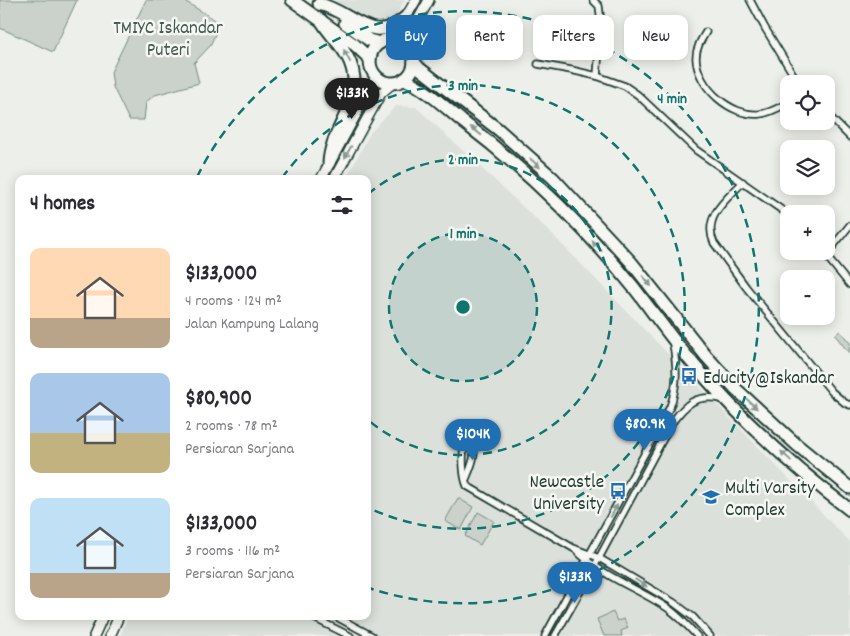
<!DOCTYPE html>
<meta charset="utf-8">
<style>
:root{--surface:#fff;--page:#f7f7f7;--text:#2b2b33;--muted:#7c7c81;--accent:#1f6fb2}
body{margin:0;font-family:Dekko,sans-serif;background:var(--page);color:var(--text);height:100vh;display:flex;flex-direction:column;font-size:19px;white-space:nowrap}
*{box-sizing:border-box;margin:0}
p{font-size:16px;color:var(--muted)}
.icon{flex:none;width:28px;height:28px;fill:none;stroke:currentColor;stroke-width:2;stroke-linecap:round;stroke-linejoin:round}
.map{position:relative;flex:1;overflow:hidden}
.panel{position:absolute;left:15px;top:175px;width:356px;height:445px;display:flex;flex-direction:column;background:var(--surface);border-radius:10px;box-shadow:0 2px 12px #0003}
.panel>*{flex:none}
.top-card{position:absolute;left:386px;top:15px;width:389px;height:45px;display:flex;gap:10px}
.controls{position:absolute;left:780px;top:75px;display:grid;gap:10px}
.controls a{display:grid;place-items:center;width:55px;height:55px;border-radius:10px;background:var(--surface);box-shadow:0 2px 12px #0003;font-size:25px}
.price{position:absolute;translate:-50% -42px;padding:0 11px;border-radius:18px;background:var(--accent);color:#fff;font-size:16px;line-height:32px;filter:drop-shadow(0 1px 2px #0008)}
.price::after{content:'';position:absolute;left:50%;top:30px;width:15px;height:11px;margin-left:-8px;background:inherit;clip-path:polygon(0 0,100% 0,50% 100%)}
.price.current{background:#222;color:#fff}
ul{padding:0;list-style:none}
li{display:flex;align-items:center;gap:15px;height:125px;padding:0 15px}
li span{display:grid;place-items:center;flex:none;width:140px;height:100px;border-radius:10px;color:#555}
li>.icon{margin-inline-start:auto}
span .icon{width:60px;height:60px;fill:#fffc;stroke-width:1}
li b{font-size:21px}
h2{display:flex;justify-content:space-between;align-items:center;height:60px;padding:0 15px;font-size:21px}
.pill{padding:0 18px;border-radius:10px;background:var(--surface);box-shadow:0 2px 12px #0003;font-size:18px;line-height:45px}
.pill.current{background:var(--accent);color:#fff}
.map>svg:first-child{display:block}
</style>
<div class="map">
<svg width="850" height="636" viewBox="0 0 850 636">
<rect width="100%" height="100%" fill="#edefea"/>
<filter id="ink" filterUnits="userSpaceOnUse"><feTurbulence type="fractalNoise" baseFrequency=".02" numOctaves="2"/><feDisplacementMap in="SourceGraphic" scale="10" xChannelSelector="R" yChannelSelector="G"/><feConvolveMatrix kernelMatrix="1 2 1 2 8 2 1 2 1" color-interpolation-filters="sRGB"/></filter>
<g filter="url(#ink)">
<!-- built -->
<g fill="#dce0db">
<path d="M334,0H405L395,17L385,21L364,20Z"/>
<path d="M396,106L416,107L550,232L850,542V636H120L129,616H368V179H346L370,133Z"/>
</g>
<!-- green -->
<g fill="#cbd2cc" stroke="#758880">
<path d="M0,0H77L53,52L0,28Z"/>
<path d="M146,0H183L220,23L210,46L194,63L199,83L155,95L146,102L144,120H129L113,87L111,72Z"/>
<path d="M840,331L850,343L849,353L835,335Z"/>
<path d="M458,498L473,507L461,530L445,521Z"/>
<path d="M478,512L494,521L480,545L465,536Z"/>
<path d="M613,612L617,621L624,619L628,628L621,631L622,636H604L597,619Z"/>
</g>
<g fill="none" stroke-linecap="round" stroke-linejoin="round">
<!-- street casing -->
<g stroke="#1f3d34" stroke-width="9">
<g id="street">
<path d="M593,0L599,6L601,22L597,76L625,86L638,95L696,150L789,215"/>
<path d="M750,0L765,28L799,84"/>
<path d="M706,32C701,40 696,48 696,58C697,87 731,117 760,114C771,113 780,107 789,102"/>
<path d="M538,64L571,70L597,76"/>
<path d="M826,113L850,137"/>
<path d="M743,182C727,199 702,217 714,243L746,287L832,392L845,403L850,405"/>
<path d="M822,251L850,285"/>
<path d="M826,255L850,225"/>
<path d="M467,428C469,440 466,438 464,448C462,458 463,477 467,486L573,548L599,558L673,602L693,617L710,636"/>
<path d="M466,479C472,465 479,450 469,437"/>
<path d="M575,549C600,576 638,588 669,609C680,617 688,626 697,636"/>
<path d="M310,616L350,636"/>
<path d="M335,616L372,636"/>
<path d="M545,636L670,407C678,385 677,367 673,344"/>
<path d="M555,636L599,558L671,424C686,403 696,394 722,399"/>
</g>
</g>
<!-- secondary casing -->
<g stroke="#1f3d34" stroke-width="12">
<g id="secondary">
<path d="M389,40L397,32L416,0"/>
<path d="M407,46L409,36L429,0"/>
<path d="M321,179L374,81L375,74"/>
<path d="M334,179L381,93L393,83"/>
<path d="M94,636L103,616"/>
<path d="M110,636L119,616"/>
</g>
</g>
<!-- highway casing -->
<g stroke="#1f3d34" stroke-width="15">
<g id="highway">
<path d="M292,0L355,45L370,59"/>
<path d="M319,4C352,11 373,49 407,16"/>
<path d="M321,20C329,35 343,45 350,62C366,101 331,126 329,163"/>
<path d="M345,23L369,40L380,43"/>
<circle cx="392" cy="61" r="22"/>
<path d="M414,62L419,68L499,130L553,178L631,262L706,356L736,389L797,445L850,488"/>
<path d="M404,79C425,88 444,106 462,121C525,169 585,227 635,289C655,315 674,342 695,366C740,418 796,469 850,510"/>
</g>
</g>
<!-- street -->
<use href="#street" stroke="#f6f6f2" stroke-width="5.5"/>
<!-- secondary -->
<use href="#secondary" stroke="#f6f6f2" stroke-width="9"/>
<!-- highway -->
<use href="#highway" stroke="#f6f6f2" stroke-width="11"/>
</g>
<!-- one-way arrows -->
<defs><path id="oneway-solid" d="M-6-.8H1V-3.2L6.5 0L1 3.2V.8H-6Z" transform="scale(1.25)"/></defs>
<g fill="#8a9a93">
<use href="#oneway-solid" transform="translate(347 56) rotate(-117)"/>
<use href="#oneway-solid" transform="translate(476 131) rotate(-142)"/>
<use href="#oneway-solid" transform="translate(348 152) rotate(119)"/>
<use href="#oneway-solid" transform="translate(535 163) rotate(42)"/>
<use href="#oneway-solid" transform="translate(597 246) rotate(-132)"/>
<use href="#oneway-solid" transform="translate(647 281) rotate(51)"/>
<use href="#oneway-solid" transform="translate(752 404) rotate(43)"/>
<use href="#oneway-solid" transform="translate(786 456) rotate(-137)"/>
<use href="#oneway-solid" transform="translate(614 511) rotate(-62)"/>
<use href="#oneway-solid" transform="translate(641 583) rotate(31)"/>
</g>
</g>
<!-- distance rings -->
<circle cx="463" cy="307" r="74" fill="#0f766e" fill-opacity=".12"/>
<g fill="none" stroke="#0f766e" stroke-width="2.5" stroke-dasharray="9 6">
<circle cx="463" cy="307" r="74"/>
<path d="M368 194A148 148 0 1 1 368 420"/>
<path d="M282 178A222 222 0 1 1 369 508"/>
<path d="M197 177A296 296 0 1 1 369 588"/>
</g>
<!-- icons -->
<defs>
<g id="bus-bare" transform="scale(1.35)"><path d="M-5-6H5V4H4V6H2V4H-2V6H-4V4H-5ZM-3.5-4V0h7V-4ZM-3.5 1.2v1.5H-2V1.2ZM2 1.2v1.5H3.5V1.2Z" fill="#1f6fb2" stroke="#f6f6f2" stroke-width="2.5" paint-order="stroke"/></g>
<g id="university-bare" transform="scale(1.35)"><path d="M0-5L7-2L0 1L-7-2ZM-4 1L0 2.5L4 1V4Q0 6-4 4Z" fill="#1f6fb2" stroke="#f6f6f2" stroke-width="2.5" paint-order="stroke"/></g>
</defs>
<g fill-rule="evenodd">
<use href="#bus-bare" x="689" y="376"/>
<use href="#bus-bare" x="618" y="491"/>
<use href="#university-bare" x="711" y="497"/>
</g>
<g text-anchor="middle" stroke-width="5" stroke-linejoin="round" paint-order="stroke">
<!-- park labels -->
<g font-size="19" fill="#415b52" stroke="#f6f6f2">
<text x="168" y="33">TMIYC Iskandar<tspan x="168" dy="22">Puteri</tspan></text>
</g>
<!-- poi labels -->
<g font-size="19" fill="#1f3d34" stroke="#f6f6f2" text-anchor="start">
<text x="703" y="383">Educity@Iskandar</text>
<text x="604" y="487" text-anchor="end">Newcastle<tspan x="604" dy="22">University</tspan></text>
<text x="725" y="493">Multi Varsity<tspan x="725" dy="22">Complex</tspan></text>
</g>
</g>
<circle cx="463" cy="307" r="8" fill="#0f766e" stroke="#f6f6f2" stroke-width="2.5"/>
<g font-size="15" text-anchor="middle" font-weight="bold" fill="#0f766e" stroke="#f6f6f2" stroke-width="5" stroke-linejoin="round" paint-order="stroke">
<text x="463" y="90">3 min</text>
<text x="672" y="103">4 min</text>
<text x="463" y="164">2 min</text>
<text x="463" y="238">1 min</text>
</g>
</svg>
<div class="controls">
<a><svg class="icon" aria-label="locate" viewBox="0 0 24 24"><circle cx="12" cy="12" r="6"/><path d="M12 2v4M12 18v4M2 12h4M18 12h4"/></svg></a>
<a><svg class="icon" aria-label="layers" viewBox="0 0 24 24"><path d="M12 4l9 5-9 5-9-5zM3 14l9 5 9-5"/></svg></a>
<a>+</a>
<a>−</a>
</div>
<b class="price current" style="left:352px;top:120px">$133K</b>
<b class="price" style="left:645px;top:451px">$80.9K</b>
<b class="price" style="left:473px;top:461px">$104K</b>
<b class="price" style="left:575px;top:604px">$133K</b>
<div class="top-card">
<a class="pill current">Buy</a>
<a class="pill">Rent</a>
<a class="pill">Filters</a>
<a class="pill">New</a>
</div>
<section class="panel">
<h2>4 homes<svg class="icon" aria-label="filters" viewBox="0 0 24 24"><path d="M4 7h16M4 17h16"/><circle cx="9" cy="7" r="2"/><circle cx="15" cy="17" r="2"/></svg></h2>
<ul>
<li><span style="background:linear-gradient(#ffd9b3 70%,#b9a48a 0)"><svg class="icon" aria-label="home" viewBox="0 0 24 24"><path d="M3 11l9-7 9 7M6 9v11h12V9"/></svg></span><div><b>$133,000</b><p>4 rooms · 124 m²</p><p>Jalan Kampung Lalang</p></div></li>
<li><span style="background:linear-gradient(#a9c7e8 60%,#c2b280 0)"><svg class="icon" aria-label="home" viewBox="0 0 24 24"><path d="M3 11l9-7 9 7M6 9v11h12V9"/></svg></span><div><b>$80,900</b><p>2 rooms · 78 m²</p><p>Persiaran Sarjana</p></div></li>
<li><span style="background:linear-gradient(#bfe0f5 75%,#b9a48a 0)"><svg class="icon" aria-label="home" viewBox="0 0 24 24"><path d="M3 11l9-7 9 7M6 9v11h12V9"/></svg></span><div><b>$133,000</b><p>3 rooms · 116 m²</p><p>Persiaran Sarjana</p></div></li>
</ul>
</section>
</div>
